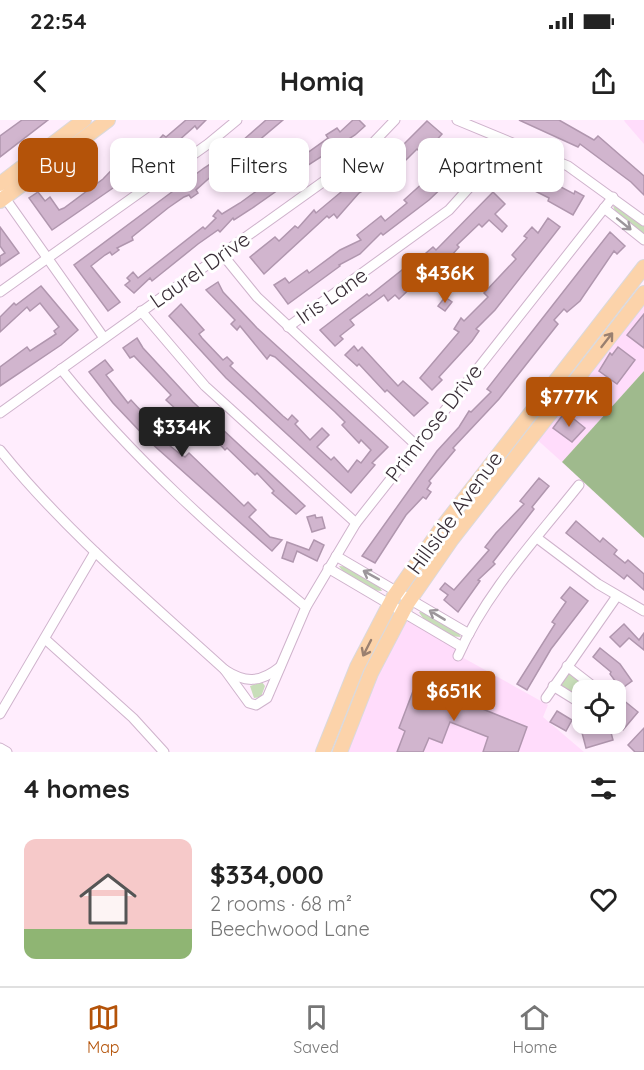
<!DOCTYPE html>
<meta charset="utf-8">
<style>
:root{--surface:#fff;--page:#f2f2f2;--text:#222;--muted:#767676;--line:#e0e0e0;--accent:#b45309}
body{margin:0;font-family:Quicksand,sans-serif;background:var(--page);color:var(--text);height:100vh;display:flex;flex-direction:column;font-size:22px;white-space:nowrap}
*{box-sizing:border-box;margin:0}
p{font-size:20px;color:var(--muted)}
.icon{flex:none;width:33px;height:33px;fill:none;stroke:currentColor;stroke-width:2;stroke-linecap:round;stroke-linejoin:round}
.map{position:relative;height:632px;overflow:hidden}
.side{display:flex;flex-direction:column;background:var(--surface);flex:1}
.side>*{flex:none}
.hud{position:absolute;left:18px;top:18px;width:609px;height:54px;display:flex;gap:12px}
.buttons{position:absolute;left:572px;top:560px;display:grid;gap:12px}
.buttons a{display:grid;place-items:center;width:54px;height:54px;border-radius:12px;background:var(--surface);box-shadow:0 3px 9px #0003;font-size:30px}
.price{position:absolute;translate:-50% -51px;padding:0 14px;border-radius:6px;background:var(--accent);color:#fff;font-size:20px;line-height:39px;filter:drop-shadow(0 2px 3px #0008)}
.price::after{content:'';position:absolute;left:50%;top:36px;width:18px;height:14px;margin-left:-9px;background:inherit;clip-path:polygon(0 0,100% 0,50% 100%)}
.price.active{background:#222;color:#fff}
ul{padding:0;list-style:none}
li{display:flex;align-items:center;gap:18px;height:150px;padding:0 24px}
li+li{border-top:2px solid var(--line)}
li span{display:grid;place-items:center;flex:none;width:168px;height:120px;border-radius:12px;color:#555}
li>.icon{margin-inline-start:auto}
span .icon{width:72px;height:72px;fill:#fffc;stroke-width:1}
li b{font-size:26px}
h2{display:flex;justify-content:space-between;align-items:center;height:72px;padding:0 24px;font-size:26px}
.pill{padding:0 21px;border-radius:12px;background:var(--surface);box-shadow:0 3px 9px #0003;font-size:21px;line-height:54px}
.pill.active{background:var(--accent);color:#fff}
.status{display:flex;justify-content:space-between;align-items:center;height:42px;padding:0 30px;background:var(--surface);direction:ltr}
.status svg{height:16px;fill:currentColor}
header{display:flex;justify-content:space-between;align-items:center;height:78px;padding:0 24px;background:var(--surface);font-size:27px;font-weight:700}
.menu{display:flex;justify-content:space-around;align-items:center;height:84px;border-top:2px solid var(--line);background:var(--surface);font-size:16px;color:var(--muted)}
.menu a{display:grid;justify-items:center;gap:3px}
.menu .active{color:var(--accent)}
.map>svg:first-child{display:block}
</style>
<div class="status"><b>22:54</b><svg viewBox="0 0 49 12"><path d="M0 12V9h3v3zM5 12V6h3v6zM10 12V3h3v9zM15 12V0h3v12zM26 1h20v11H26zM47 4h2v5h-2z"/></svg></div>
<header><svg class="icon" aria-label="back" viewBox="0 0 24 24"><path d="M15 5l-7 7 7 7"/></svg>Homiq<svg class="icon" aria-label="share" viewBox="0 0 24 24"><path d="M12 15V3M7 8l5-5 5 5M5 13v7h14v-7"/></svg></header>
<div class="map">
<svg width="644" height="632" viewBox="0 0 644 632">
<rect width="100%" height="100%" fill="#ffedfd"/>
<!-- built -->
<g fill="#ffdcfb">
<path d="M624,0H644V24L625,2Z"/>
<path d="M644,173V251L562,342L532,315Z"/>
<path d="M403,492L463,529L460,536L548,585L543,597L584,632H342Z"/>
</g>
<!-- green -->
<g fill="#c8deb9">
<path d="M613,86L624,88L644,104V116L617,96Z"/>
<path d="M339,446C356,446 374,457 382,471C366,471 347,460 339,446Z"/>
<path d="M419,492C435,493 453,503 461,517C445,517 426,506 419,492Z"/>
<path d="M567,548L597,570H582V583L555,566Z"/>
<path d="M262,562L265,566L261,577L254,578L250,566Z"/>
</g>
<!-- forest -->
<path fill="#9fba8d" d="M644,251V418L562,342Z"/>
<!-- building -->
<g fill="#d1b5ce" stroke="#b096ae" stroke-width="1.5">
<path d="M22,0H48L0,37V16Z"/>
<path d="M186,0H206L197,9L195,6L177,22L175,20L161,34L143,44L142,42L131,56L129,54L113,68L52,110L29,78L38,72L45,81L50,77L59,90L64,88L103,59L128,33L145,21L150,29L163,15L166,17Z"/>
<path d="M266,0H283L244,33L246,37L229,47L231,50L223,55L221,52L217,55L215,53L196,70L198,73L191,78L189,75L184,77L168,88L132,117L133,120L117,128L119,130L112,135L110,132L105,135L91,146L120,182L108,191L74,145L204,48L244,22L242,21Z"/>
<path d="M353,0H359L365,6L355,15L302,49L288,63L251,89L234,100L233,98L220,112L218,110L198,124L152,161L150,158L134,173L125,165L130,161L127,158L133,152L138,158L203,107L205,109L216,98L213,96L218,90L222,94L240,83L276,57L300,33L302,36L307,33L328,18L326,15L337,8L340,12Z"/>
<path d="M519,0H559L594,20L598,16L644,56V75L631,62L580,24L578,27Z"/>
<path d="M427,1L442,14L433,24L430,22L420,32L417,29L395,51L359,73L337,98L334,94L329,98L327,96L264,154L250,137L275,117L279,121L295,106L298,108L314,90L316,93L347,67L383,45Z"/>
<path d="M463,21L475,31L450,60L429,80L383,115L381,113L360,134L339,145L340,146L288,184L274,165L285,158L289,163L307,150L309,153L340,130L361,120L357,115L381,96L385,101L407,83L404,80L446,42Z"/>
<path d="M509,46L522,53L525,48L574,74L575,71L584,76L573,95L548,81L549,78L513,60L506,69L499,65Z"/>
<path d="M493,72L505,84L495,94L507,106L502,112L489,100L482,107L479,104L457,125L459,127L452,135L437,146L435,145L399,179L395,175L388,181L384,175L350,200L354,205L340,216L343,219L335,226L320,210L367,174L369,176L402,150L404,152L433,127L436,130Z"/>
<path d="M548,98L560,107L495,190L476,209L479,211L472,221L439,257L442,260L432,270L420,258L459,212L454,209L461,198L464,201L488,177L484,173L516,139L512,135L527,118L524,116L532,107L538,113Z"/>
<path d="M0,107L19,133L0,146V136L5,133L0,126Z"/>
<path d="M610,112L625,126L617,134L614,131L580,181L567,192L564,189L554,200L558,204L499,279L453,328L455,330L429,361L431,363L427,369L431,372L426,379L423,377L406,395L375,443L362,436L437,331L459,307L469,291L471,292L491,272L487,269Z"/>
<path d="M218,162L223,172L257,208L388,327L372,343L375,345L351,373L226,258L169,196L181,184L204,210L199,214L202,218L223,240L227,237L233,243L230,246L283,296L288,300L292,295L298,301L295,304L310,320L322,308L329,315L317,327L331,340L334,337L348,352L357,340L361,343L371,330L361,320L359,323L342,305L345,302L335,292L275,237L270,235L267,239L240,206L237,210L231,204L235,200L206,170Z"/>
<path d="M41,166L78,210L61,225L0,266V247L27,227L30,231L56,214L54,211L59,207L40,183L30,191L27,187L0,212V197L14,183L16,185Z"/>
<path d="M445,177L452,182L445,191L438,186Z"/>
<path d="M644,194V228L627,215Z"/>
<path d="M137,218L143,228L193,282L305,386L296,394L272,373L274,371L257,353L255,355L227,328L225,330L196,299L191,303L166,280L171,275L134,236L130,238L123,228Z"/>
<path d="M354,226L358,231L362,227L398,266L403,261L428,283L414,296L387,270L385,272L359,244L357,246L345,235Z"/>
<path d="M618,227L635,240L617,264L599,251L610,233L612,235Z"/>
<path d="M105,240L113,250L106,255L128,283L131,280L143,293L141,295L153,308L156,305L173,321L169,325L180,334L185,337L189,333L244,386L248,382L256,390L249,397L270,417L282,420L272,431L150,322L113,283L89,252Z"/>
<path d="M569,295L585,308L572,322L553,308L562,296L566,300Z"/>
<path d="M539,358L549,366L532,387L534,389L493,442L495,444L478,460L480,461L458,492L444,480L448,475L440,469L445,463L454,470L489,430L485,427L496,413L524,384L520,381Z"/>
<path d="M315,395L316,398L322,397L325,408L312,412L307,397Z"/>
<path d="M576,401L600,422L603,418L617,430L614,434L625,443L628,440L644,454V470L627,455L624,459L566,413Z"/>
<path d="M314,420L324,425L317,441L297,431L293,442L282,438L287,422L309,430Z"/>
<path d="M570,467L588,481L551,529L527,570L517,564L555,504L552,502L566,482L561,478Z"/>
<path d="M624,504L639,520L644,513V530L629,518L620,527L610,517Z"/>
<path d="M600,528L620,544L632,561L621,569L610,554L611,552L593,537Z"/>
<path d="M418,558L438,566L436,570L527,607L518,632H483L488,617L450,602L442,623L429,618L423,632H397L405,611L399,608Z"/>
<path d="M622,579L638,592L623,610L615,603V587Z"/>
<path d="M557,591L572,600L566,611L550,602Z"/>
<path d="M609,605L613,620L586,628L581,609L590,606L591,610Z"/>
<path d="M644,608V632H635L628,625Z"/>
</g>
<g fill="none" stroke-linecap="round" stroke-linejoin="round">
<!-- street casing -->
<g stroke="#cfb3cc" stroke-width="11">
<g id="street">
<path d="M457,0L568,46L644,101"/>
<path d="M0,71L104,218"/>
<path d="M604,88L644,120"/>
<path d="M222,134L257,177L416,325"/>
<path d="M0,172L208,24L237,0"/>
<path d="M141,191L205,266L356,403"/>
<path d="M288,207L449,90L485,50L502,19"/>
<path d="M61,249C133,338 218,415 306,487"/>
<path d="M0,293L348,44L369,27L395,0"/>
<path d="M0,330C66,412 147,479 225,550C245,563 260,563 280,547"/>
<path d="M537,418L598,464L644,491"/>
<path d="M336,436L469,514"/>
<path d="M328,448L462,527"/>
<path d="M45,519L133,598L164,632"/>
<path d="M458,536C486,472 537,418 579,365"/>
<path d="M567,546L598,570"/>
<path d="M225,550L249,583L256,585L267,578L306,487L356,403L613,77"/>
<path d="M553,566L582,584"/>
<path d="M546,578L617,476"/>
<path d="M0,594L95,432"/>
<path d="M0,628L7,632"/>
</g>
</g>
<!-- primary casing -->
<g stroke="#dbd9db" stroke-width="16">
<g id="primary">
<path d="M0,64L84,0"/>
<path d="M0,81L108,0"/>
<path d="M323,632L357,547L394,476L440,410L644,147"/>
<path d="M340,632L371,553L407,484L452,419L644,173"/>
</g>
</g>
<!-- street -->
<use href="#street" stroke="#fff" stroke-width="9"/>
<!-- primary -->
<use href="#primary" stroke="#fcd3aa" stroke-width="14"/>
</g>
<!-- one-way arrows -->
<defs><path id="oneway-shaft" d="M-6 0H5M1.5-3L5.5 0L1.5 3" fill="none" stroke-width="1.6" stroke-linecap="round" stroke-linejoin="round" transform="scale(1.5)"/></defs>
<g stroke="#9c969b">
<use href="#oneway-shaft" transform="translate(624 104) rotate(39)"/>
<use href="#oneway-shaft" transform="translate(371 455) rotate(-151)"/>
<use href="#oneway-shaft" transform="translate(437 495) rotate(-149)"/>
</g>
<g stroke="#9a8070">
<use href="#oneway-shaft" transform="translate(607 220) rotate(-52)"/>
<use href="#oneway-shaft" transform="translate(367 528) rotate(117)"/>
</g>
<g text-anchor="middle" stroke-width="6" stroke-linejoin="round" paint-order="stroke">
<!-- street labels -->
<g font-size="21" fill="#392e37" stroke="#fff">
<text transform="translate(200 150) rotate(-35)" y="7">Laurel Drive</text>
<text transform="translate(332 176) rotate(-35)" y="7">Iris Lane</text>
<text transform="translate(434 303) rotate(-52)" y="7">Primrose Drive</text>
<text transform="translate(455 393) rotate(-54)" y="7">Hillside Avenue</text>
</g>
</g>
</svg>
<div class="buttons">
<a><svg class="icon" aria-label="locate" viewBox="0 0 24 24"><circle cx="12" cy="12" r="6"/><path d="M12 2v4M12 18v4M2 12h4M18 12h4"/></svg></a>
</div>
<b class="price" style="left:445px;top:184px">$436K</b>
<b class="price" style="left:569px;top:308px">$777K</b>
<b class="price active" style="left:182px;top:338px">$334K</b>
<b class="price" style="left:454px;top:602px">$651K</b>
<div class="hud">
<a class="pill active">Buy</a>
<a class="pill">Rent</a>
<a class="pill">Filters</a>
<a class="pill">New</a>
<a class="pill">Apartment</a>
</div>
</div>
<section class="side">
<h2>4 homes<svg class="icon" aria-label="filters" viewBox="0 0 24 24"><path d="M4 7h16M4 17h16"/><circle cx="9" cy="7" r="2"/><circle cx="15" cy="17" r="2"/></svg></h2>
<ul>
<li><span style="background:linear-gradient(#f6c9c9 75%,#8fb573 0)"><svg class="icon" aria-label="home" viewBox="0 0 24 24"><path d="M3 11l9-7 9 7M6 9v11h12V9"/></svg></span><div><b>$334,000</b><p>2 rooms · 68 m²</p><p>Beechwood Lane</p></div><svg class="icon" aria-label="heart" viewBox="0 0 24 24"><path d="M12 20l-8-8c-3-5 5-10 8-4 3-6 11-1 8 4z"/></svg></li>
</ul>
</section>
<nav class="menu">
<a class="active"><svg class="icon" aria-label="map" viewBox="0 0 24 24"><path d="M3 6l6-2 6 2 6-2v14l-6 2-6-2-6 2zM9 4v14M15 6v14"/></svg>Map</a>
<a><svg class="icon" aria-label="saved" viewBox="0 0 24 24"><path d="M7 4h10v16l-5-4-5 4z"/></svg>Saved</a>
<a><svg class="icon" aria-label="home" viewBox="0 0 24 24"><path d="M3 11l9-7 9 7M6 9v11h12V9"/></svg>Home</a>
</nav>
